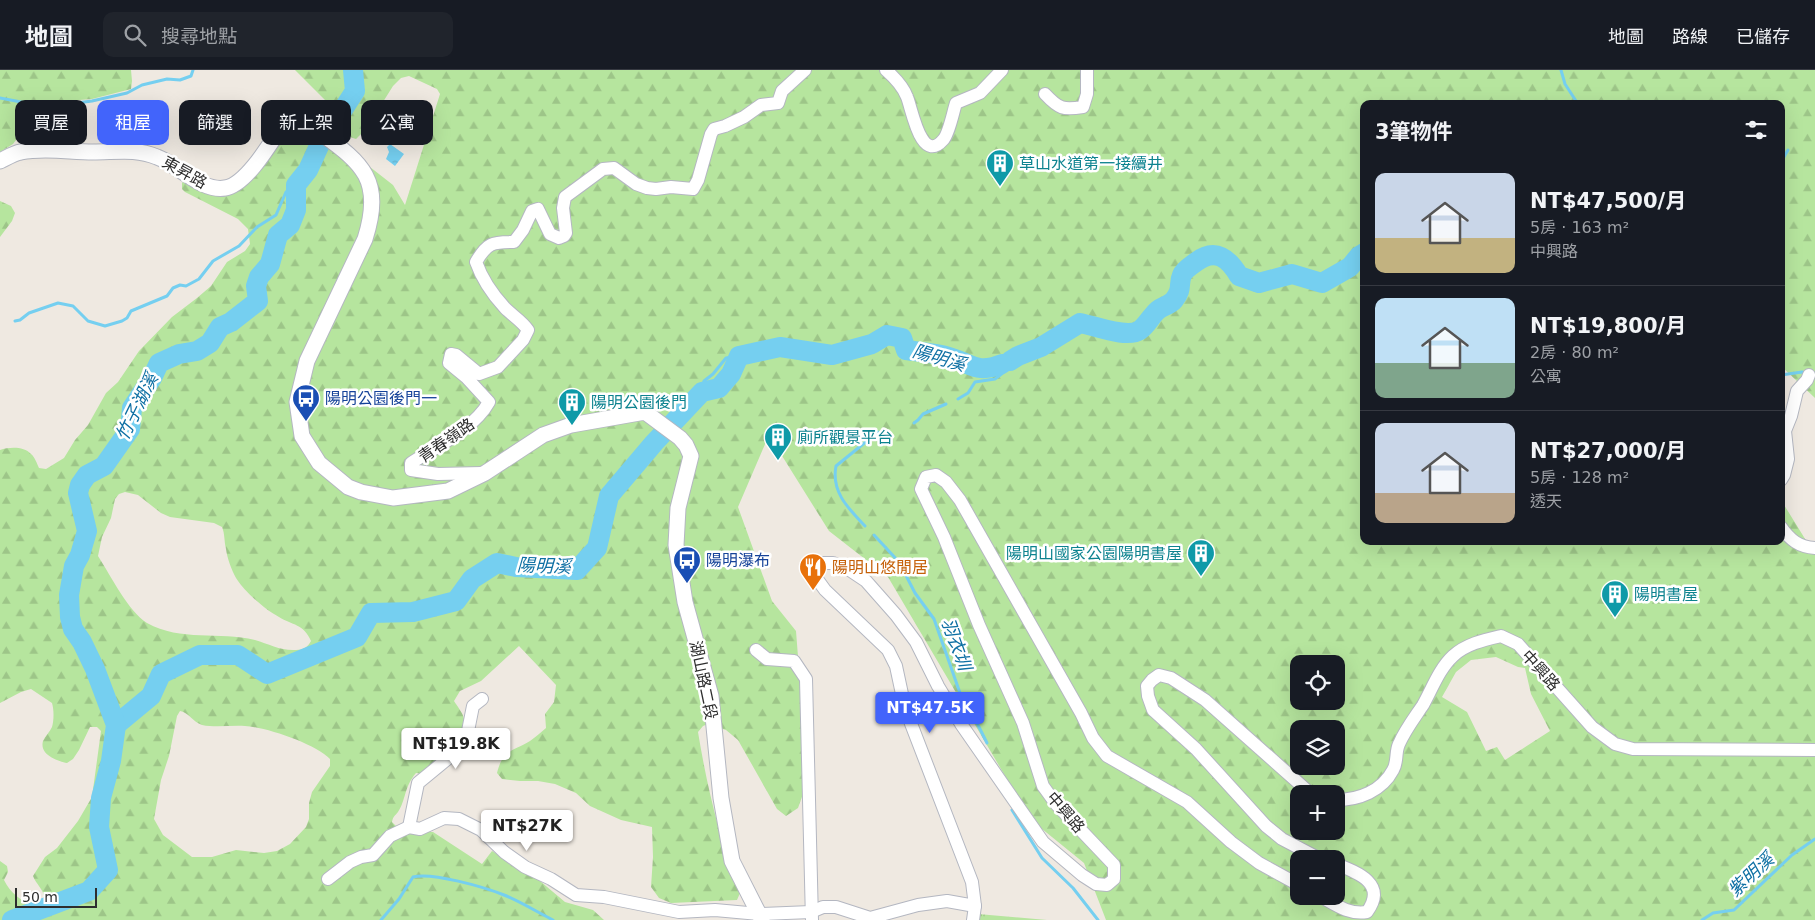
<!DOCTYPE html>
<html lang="zh-TW">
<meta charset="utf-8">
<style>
:root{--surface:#171b24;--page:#20242c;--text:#f1f3f6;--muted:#9ea1a6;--line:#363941;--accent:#4264fb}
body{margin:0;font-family:"DejaVu Sans","Noto Sans TC",sans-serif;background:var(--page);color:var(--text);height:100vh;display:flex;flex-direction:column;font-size:19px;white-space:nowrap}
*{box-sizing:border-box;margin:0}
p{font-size:16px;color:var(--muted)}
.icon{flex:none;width:28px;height:28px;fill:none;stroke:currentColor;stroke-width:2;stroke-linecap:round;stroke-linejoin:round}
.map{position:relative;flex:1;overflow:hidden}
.side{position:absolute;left:1360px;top:30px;width:425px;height:445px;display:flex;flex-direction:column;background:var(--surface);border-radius:10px;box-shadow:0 5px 20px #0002}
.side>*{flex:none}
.hud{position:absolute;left:15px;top:30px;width:475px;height:45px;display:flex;gap:10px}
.buttons{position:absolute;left:1290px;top:585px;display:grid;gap:10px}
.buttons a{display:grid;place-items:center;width:55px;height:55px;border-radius:10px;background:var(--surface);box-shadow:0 5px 20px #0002;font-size:25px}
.scale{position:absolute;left:15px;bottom:12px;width:82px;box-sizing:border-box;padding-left:5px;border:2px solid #2e2e2e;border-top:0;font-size:14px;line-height:18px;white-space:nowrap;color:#2e2e2e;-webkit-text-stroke:4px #fff;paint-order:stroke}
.price{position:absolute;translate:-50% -42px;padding:0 11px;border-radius:5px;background:#fff;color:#222;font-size:16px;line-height:32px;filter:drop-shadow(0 1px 2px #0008)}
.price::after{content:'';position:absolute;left:50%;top:30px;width:15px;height:11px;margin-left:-8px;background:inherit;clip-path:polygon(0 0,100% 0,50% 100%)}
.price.on{background:var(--accent);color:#fff}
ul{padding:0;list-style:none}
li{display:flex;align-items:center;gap:15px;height:125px;padding:0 15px}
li+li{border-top:1px solid var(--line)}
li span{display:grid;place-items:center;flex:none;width:140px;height:100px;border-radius:10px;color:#555}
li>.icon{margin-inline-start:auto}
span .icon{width:60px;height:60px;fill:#fffc;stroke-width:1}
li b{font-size:21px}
h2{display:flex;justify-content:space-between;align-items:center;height:60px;padding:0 15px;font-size:21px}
.pill{padding:0 18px;border-radius:10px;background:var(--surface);box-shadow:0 5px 20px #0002;font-size:18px;line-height:45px}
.pill.on{background:var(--accent);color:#fff}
header{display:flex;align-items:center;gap:30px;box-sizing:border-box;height:70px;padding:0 25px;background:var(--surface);border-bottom:1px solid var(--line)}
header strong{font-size:24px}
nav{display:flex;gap:28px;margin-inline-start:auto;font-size:18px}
.search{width:350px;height:45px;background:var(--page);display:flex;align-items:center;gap:12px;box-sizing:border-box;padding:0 18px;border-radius:10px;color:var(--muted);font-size:19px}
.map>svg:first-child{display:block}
</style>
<header>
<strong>地圖</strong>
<div class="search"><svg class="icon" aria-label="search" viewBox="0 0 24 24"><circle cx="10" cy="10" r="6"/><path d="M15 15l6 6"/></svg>搜尋地點</div>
<nav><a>地圖</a><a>路線</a><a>已儲存</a></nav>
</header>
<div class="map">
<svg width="1815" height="850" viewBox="0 0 1815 850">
<defs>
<pattern id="forest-firs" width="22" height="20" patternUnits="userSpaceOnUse" patternTransform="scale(1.25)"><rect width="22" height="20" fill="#b6e59e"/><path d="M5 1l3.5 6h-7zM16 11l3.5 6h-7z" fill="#9dc588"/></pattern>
<pattern id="park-tufts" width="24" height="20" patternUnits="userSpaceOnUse" patternTransform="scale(1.25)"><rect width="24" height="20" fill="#b6e59e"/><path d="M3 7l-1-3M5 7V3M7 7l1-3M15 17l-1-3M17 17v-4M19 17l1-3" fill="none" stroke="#9dc588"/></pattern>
<pattern id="water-ripples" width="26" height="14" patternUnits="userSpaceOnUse" patternTransform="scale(1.25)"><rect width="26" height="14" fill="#75cff0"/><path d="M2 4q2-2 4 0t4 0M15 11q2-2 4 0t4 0" fill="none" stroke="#66b2ce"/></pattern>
</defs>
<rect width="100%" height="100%" fill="#efe9e1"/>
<!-- forest -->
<g fill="url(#forest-firs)" fill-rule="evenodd">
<path d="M0,0H131L132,11L131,19L92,29L40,33L29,42L22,62L13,74L0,82Z"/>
<path d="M295,0H1815V328L1781,296V34H1364V471H1781V430L1815,485V850H1106L1084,793L1031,750L888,507L829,461L769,365L738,437L772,531L796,561L801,625L803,724L798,738L786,746L777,739L738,670L726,660L708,654L703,656L698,662C707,717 720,771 740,823L737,830L671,833L659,828L651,817L653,787L652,757L621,750L590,736L576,723L555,714L538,711H520L502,709L497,703C503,679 512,682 530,671C536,667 541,662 546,658L545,644L554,632L556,615L519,576L481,611L460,621L454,631C457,636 463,643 464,649C470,672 438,692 423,704L416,703C404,717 406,730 398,742C395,746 393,746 392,752L397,757L410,761L433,762L482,794L492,781L534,806L565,832L593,840L604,850H0V791L7,796L8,802L4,810C10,823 21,830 33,837L39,834L44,827C44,820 36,814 33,806L45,787L57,778L78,751L92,727L101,661L97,657H90L79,680L73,689L67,693C58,691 39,685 43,671C45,666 50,662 52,657C54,650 54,640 52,633L31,619L21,622L0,633V380C9,377 24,376 31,384C35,387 37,394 39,398L46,399L64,388L75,370L88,355L106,323L118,312L139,281L172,247L197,228L211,216L227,192L245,181L250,174L248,159L238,149L185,122L182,119V113L185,109C194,113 217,124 225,124C226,124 232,122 233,121C264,111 275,60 303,59L353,91L370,97L393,115L405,135L440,24L437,19L409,6L401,8L393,16L366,59L356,69L347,66L313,43L326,31ZM125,422L138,425L161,443L170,447L214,453L222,457C225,464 224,471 226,479C227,488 232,501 236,508C244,521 265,540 279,547C292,555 304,554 311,571C308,577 303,580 296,580C281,581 269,574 255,570C219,561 181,572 147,553C128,541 111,506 98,486L102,467L111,448L115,429L119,424ZM1496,587L1518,597L1525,598L1531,624L1550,661L1505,690L1497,677L1486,681L1467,642L1442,627L1456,602L1471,590ZM1299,594H1336V631H1299ZM180,641C188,642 193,652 202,655C216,658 231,655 245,656C265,657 316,674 330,689V696L312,722L309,733V749L306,757L290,774L277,781L264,783L236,780L212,787H192L163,765L154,749L161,710L169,686L177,646ZM1299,659H1336V696H1299ZM1299,724H1336V761H1299ZM1299,789H1336V826H1299Z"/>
<path d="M0,131L11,136L15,143L12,151L0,167Z"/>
</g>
<!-- park -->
<path fill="url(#park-tufts)" d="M978,844L1047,850H977Z"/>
<!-- water -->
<path fill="url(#water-ripples)" d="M390,74L404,84L395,96L386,89L389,82L387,77Z"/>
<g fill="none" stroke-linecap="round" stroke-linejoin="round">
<!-- stream -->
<g stroke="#75cff0" stroke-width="3">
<path d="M1561,0L1565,14L1578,34"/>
<path d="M0,28L42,36H53L92,31L127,23L142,15L167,9L180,10L191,6L193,0"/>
<path d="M1781,92L1788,80"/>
<path d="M15,251L20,250L29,243L58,233L73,236L88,251L105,256L122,251L127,248L131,241L167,226L173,218L180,215L186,216L199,209L213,191L239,176L257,157L276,145L286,122L296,115"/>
<path d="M1781,305L1802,302L1815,306"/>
<path d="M702,322L704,311L713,304L726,288L739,286"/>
<path d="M958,329L968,323L975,312L995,309L1013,295L1018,286"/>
<path d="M914,353L918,350L923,344L946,334"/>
<path d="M865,456C848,438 831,422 836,396L878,362"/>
<path d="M874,465L899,492L915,523L934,549L960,623L971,641L987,673"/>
<path d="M1012,740L1042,788L1073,818L1098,850"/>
<path d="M381,850L399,829L413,807C432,802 484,817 504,825C521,832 537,842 553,850"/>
<path d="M1702,850L1713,843L1734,840L1792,785L1815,769"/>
</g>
<!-- river -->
<g stroke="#75cff0" stroke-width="20">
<path d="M1010,291L1018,286L1041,277L1080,253C1096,256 1127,269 1140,260C1147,255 1151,246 1158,240C1163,236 1170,235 1174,230C1183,219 1178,214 1182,205C1184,200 1192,195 1196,192C1216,177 1229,189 1239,206L1259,213L1292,204L1322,213L1350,197L1359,186L1364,183"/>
<path d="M116,655L151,626L161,604L200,585H238L267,604L357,567L371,543L413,542L456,531L472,509L497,493L516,497L577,500L597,478L609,426L654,373L702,322L719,318L731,304L739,286L780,277L832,285L872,274L887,265L902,268L906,280C920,282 936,283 949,287C973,294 976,304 1002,294"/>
<path d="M12,850L89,821L108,800L99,757L101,728L111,691L116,655L95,599L82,572L73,559L70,547L69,525L74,496L80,485L87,461L78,423L80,415L87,405L104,396L130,359L132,338L152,308L159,293L179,284L197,281L210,273L220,257L231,252L258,231L256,216L259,207L270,194L278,165L290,155L296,140V115L308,100L331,50L342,41L355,21L353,0"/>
</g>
<!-- minor casing -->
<g stroke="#b4b7c1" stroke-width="14">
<g id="minor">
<path d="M886,0C895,8 903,16 907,27C912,39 921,95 943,70C949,64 953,42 956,33L980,23L1002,0"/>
<path d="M1045,24C1059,39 1063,40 1083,37L1087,24V0"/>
<path d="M482,403L438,404L411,400V393C436,377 474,359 489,332L466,307L449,293L451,284L456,285L479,304L498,297L523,270L528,260C522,251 513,246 505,238C493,225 482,209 476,192C487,173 492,172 514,172L523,160L532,141L538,139L550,164L559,168L564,166L566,163L563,138L565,127L603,99L614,98L636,114L647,118L656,119L671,117L693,119L698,110L711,64L714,59L725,56L744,47L761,35L778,33L782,21L805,0"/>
<path d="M1781,410L1784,405L1788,389L1785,361L1791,346L1797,321L1807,310L1809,305"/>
<path d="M1781,457C1790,470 1799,477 1815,478"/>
<path d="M756,580L767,589L794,591L806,609L812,850"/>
<path d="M1311,724L1205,630L1171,608L1159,605L1152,610L1147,616L1148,626L1153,640L1196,679L1266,756L1282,769L1320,789"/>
<path d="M1336,730C1359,730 1382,721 1393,700C1398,692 1395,682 1399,674C1405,660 1415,647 1423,635C1432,619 1439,599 1453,586C1466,574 1484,570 1501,566L1518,574L1592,657L1615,674L1633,679L1815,680"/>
<path d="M409,757L418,713L457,681L468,661L473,636L482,629"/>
<path d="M328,809L350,792L361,787L373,785L390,766L409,757L420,759L444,748L459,749L481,760L504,782L525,797L551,809L576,825L604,827L679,842L715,840L759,844L811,842L823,837H836L870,848L918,835L947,831L975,836"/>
<path d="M1320,826C1336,835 1349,845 1367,842C1387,814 1359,803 1336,794"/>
<path d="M973,850L975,836L972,812L905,638L896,596L888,580L825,520L817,509L816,503L823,493H833L848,499L866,511L896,545L916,572L938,616L961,654L1043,772L1082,805L1096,814L1107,815L1114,809V795L1056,734L1043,716L1023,653L979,555L944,467L921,419L926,407L936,405L946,412L960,430L1081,643L1093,668L1107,686L1187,732L1231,772L1259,793L1299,815"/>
</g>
</g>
<!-- tertiary casing -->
<g stroke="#b4b7c1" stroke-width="17">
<path id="tertiary" d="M0,91C6,88 14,83 21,82C44,77 70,82 93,82C116,82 136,78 157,87C179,95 201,122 225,118C247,115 273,69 285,51L292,47L301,50L309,54C356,90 386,103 365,169L307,291L297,332L302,366L319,393L348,417L361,422L393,428L448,421L485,403L543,365L571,355L645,342L680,368L686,375L691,386L678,438L676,475L685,532L711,626L721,728L732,791L762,850"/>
</g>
<!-- minor -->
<use href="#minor" stroke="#fff" stroke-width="12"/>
<!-- tertiary -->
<use href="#tertiary" stroke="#fff" stroke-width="15"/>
</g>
<!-- icons -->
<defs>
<g id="building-pin" transform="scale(1.4375)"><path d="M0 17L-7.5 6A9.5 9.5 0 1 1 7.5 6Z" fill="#0f9aa8" stroke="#fff"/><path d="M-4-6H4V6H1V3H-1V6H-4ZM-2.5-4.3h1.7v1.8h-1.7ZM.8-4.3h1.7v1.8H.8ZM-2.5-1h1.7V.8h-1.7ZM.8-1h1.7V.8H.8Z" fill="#fff"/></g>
<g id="bus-pin" transform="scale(1.4375)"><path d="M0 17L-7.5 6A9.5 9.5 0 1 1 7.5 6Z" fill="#1a4fb4" stroke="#fff"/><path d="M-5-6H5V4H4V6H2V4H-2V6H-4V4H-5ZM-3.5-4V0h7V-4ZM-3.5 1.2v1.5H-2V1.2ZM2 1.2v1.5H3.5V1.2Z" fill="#fff"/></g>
<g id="restaurant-pin" transform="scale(1.4375)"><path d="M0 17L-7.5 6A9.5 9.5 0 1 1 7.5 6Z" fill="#e8710a" stroke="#fff"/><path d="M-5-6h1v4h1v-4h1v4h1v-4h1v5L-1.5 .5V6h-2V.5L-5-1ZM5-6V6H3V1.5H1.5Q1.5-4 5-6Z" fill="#fff"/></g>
</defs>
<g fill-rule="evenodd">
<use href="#building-pin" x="1000" y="93"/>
<use href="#bus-pin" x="306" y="328"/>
<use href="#building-pin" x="572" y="332"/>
<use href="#building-pin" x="778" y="367"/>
<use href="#building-pin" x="1201" y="483"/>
<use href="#bus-pin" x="687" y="490"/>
<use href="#restaurant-pin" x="813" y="497"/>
<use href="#building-pin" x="1615" y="524"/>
</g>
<g text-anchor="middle" stroke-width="5" stroke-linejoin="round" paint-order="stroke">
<!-- culture labels -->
<g font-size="16" fill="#0d838f" stroke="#fff" text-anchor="start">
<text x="1019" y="99">草山水道第一接續井</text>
<text x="591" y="338">陽明公園後門</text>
<text x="797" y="373">廁所觀景平台</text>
<text x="1182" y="489" text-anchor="end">陽明山國家公園陽明書屋</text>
<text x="1634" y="530">陽明書屋</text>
</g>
<!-- street labels -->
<g font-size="16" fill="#2e2e2e" stroke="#fff">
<text transform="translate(185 102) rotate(29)" y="6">東昇路</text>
<text transform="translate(446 370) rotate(-35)" y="6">青春嶺路</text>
<text transform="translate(1541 600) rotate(48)" y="6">中興路</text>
<text transform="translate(704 610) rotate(78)" y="6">湖山路二段</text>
<text transform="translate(1066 742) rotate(49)" y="6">中興路</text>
</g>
<!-- transit labels -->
<g font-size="16" fill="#164399" stroke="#fff" text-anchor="start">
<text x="325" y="334">陽明公園後門一</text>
<text x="706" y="496">陽明瀑布</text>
</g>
<!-- food labels -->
<g font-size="16" fill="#c56008" stroke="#fff" text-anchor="start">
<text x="832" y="503">陽明山悠閒居</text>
</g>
<!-- water labels -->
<g font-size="18" font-style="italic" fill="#0d6fa3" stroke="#fff">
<text transform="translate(939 288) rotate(16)" y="6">陽明溪</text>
<text transform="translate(137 337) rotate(-64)" y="6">竹子湖溪</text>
<text transform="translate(544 496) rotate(2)" y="6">陽明溪</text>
<text transform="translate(956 574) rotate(70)" y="6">羽衣圳</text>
<text transform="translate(1751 805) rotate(-43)" y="6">紫明溪</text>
</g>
</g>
</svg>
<div class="buttons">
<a><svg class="icon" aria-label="locate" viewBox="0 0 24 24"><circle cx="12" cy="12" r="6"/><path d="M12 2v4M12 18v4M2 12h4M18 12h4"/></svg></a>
<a><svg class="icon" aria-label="layers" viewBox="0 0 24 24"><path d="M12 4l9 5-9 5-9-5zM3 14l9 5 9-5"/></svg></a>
<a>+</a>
<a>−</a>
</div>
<div class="scale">50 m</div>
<b class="price on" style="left:930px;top:664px">NT$47.5K</b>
<b class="price" style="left:456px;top:700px">NT$19.8K</b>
<b class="price" style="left:527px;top:782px">NT$27K</b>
<div class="hud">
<a class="pill">買屋</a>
<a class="pill on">租屋</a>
<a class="pill">篩選</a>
<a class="pill">新上架</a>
<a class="pill">公寓</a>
</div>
<section class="side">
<h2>3筆物件<svg class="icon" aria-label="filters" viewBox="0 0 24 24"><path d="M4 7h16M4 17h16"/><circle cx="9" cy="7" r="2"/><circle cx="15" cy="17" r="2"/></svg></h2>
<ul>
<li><span style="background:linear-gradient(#c9d6e8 65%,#c2b280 0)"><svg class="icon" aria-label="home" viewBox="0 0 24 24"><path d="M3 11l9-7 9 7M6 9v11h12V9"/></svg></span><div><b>NT$47,500/月</b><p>5房 · 163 m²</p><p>中興路</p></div></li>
<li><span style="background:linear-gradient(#bfe0f5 65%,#7fa58c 0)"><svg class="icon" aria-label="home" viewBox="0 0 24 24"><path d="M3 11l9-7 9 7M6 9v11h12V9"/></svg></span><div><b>NT$19,800/月</b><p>2房 · 80 m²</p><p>公寓</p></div></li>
<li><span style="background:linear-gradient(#c9d6e8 70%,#b9a48a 0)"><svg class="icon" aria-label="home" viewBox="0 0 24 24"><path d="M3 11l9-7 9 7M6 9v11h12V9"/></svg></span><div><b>NT$27,000/月</b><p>5房 · 128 m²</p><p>透天</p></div></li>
</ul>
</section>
</div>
